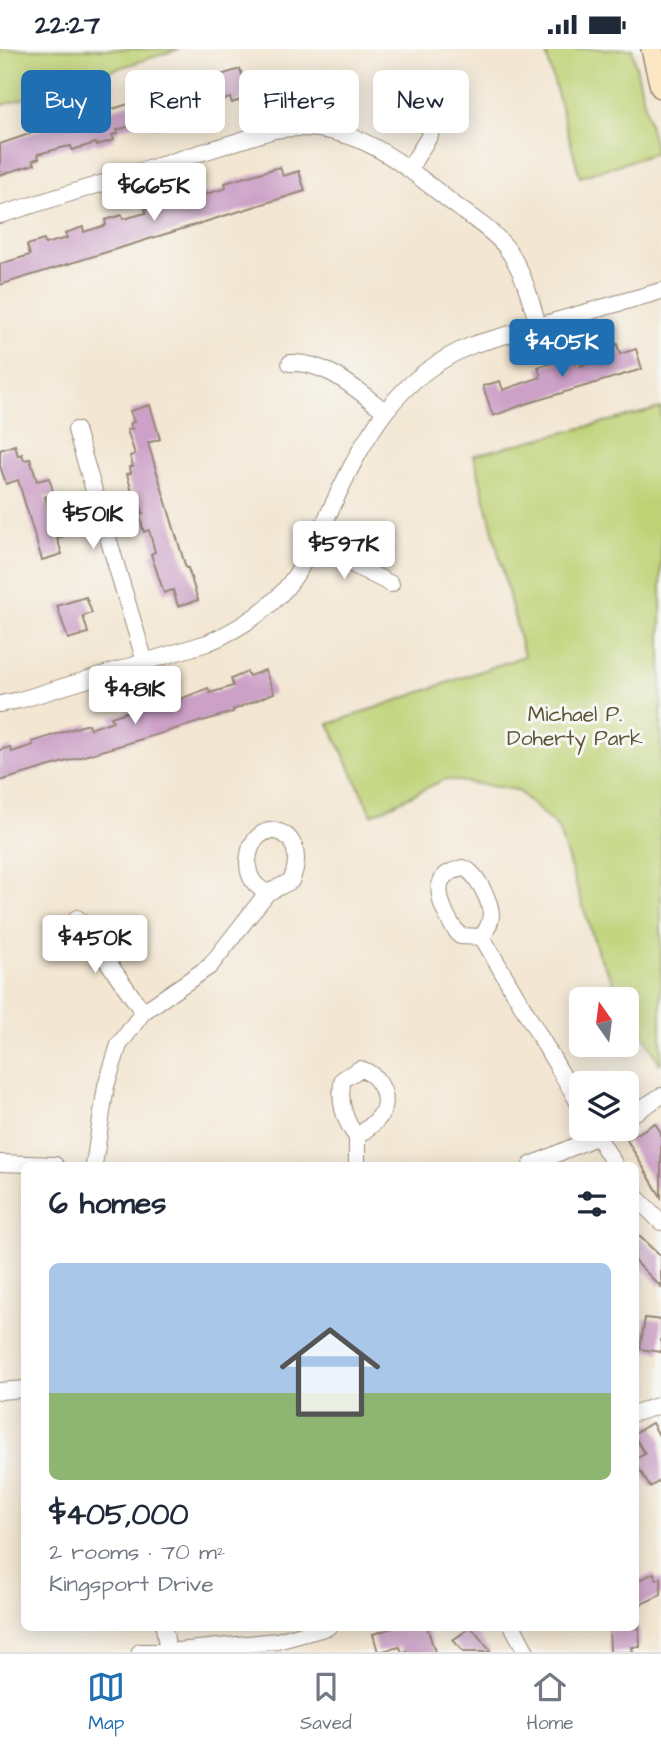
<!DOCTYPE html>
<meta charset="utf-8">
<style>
:root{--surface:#fff;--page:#f6f6f7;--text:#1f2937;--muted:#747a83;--line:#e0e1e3;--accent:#1f6fb2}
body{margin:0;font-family:"Architects Daughter",sans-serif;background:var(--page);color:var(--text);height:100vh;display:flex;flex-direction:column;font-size:26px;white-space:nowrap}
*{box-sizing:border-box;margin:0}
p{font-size:23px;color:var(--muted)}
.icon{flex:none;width:38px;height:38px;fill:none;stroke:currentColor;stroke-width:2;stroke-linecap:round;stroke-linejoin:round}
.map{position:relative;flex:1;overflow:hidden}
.sheet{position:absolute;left:21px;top:1113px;width:618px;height:469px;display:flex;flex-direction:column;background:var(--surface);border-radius:10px;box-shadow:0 4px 18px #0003}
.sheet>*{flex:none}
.top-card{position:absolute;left:21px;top:21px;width:620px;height:63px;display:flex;gap:14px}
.needle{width:46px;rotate:346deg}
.tools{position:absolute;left:569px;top:938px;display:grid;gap:14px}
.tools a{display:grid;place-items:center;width:70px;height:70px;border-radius:10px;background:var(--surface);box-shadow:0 4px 18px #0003;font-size:35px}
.price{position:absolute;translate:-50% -60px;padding:0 16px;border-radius:7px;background:#fff;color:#222;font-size:23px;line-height:46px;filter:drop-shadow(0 2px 4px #0008)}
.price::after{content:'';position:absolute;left:50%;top:42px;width:21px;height:16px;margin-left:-10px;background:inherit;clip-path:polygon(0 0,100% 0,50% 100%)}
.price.selected{background:var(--accent);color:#fff}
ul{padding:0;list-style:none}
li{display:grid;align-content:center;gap:14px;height:371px;padding:0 28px}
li+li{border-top:2px solid var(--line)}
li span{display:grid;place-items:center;height:217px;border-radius:10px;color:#555}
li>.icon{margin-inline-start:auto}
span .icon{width:126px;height:126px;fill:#fffc;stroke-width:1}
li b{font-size:30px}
h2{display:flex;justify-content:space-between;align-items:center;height:84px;padding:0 28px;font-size:30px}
.tag{padding:0 24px;border-radius:10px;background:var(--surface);box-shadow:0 4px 18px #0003;font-size:24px;line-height:63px}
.tag.selected{background:var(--accent);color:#fff}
.status{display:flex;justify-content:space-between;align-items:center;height:49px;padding:0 35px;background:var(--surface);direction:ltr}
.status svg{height:19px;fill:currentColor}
.tab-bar{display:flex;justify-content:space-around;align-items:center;height:98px;border-top:2px solid var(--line);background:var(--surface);font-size:19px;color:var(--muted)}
.tab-bar a{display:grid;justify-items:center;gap:4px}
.tab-bar .selected{color:var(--accent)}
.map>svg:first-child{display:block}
</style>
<div class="status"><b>22:27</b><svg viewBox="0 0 49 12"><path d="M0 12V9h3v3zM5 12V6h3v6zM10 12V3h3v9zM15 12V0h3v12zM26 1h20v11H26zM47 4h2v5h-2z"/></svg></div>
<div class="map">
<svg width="661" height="1603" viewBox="0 0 661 1603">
<rect width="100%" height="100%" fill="#f6f6f2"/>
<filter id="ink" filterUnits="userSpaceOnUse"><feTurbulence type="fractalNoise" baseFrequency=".0143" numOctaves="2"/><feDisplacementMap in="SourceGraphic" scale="14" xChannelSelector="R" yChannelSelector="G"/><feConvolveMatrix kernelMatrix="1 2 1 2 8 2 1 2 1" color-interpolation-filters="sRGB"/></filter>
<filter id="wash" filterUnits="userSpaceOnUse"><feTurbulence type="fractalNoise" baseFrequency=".00686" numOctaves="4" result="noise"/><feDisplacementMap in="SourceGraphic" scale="28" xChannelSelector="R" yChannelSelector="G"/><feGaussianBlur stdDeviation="1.57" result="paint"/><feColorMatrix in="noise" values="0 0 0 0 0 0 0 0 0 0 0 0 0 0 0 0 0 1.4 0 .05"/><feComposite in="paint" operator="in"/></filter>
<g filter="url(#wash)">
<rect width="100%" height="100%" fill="#f3e6d2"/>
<!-- green -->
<g fill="#bed275" stroke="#7c7e4a" stroke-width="2">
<path d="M0,0H179L0,57Z"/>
<path d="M545,0H632L656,104L580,128Z"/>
<path d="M661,359V1014L660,1015L627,956L626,950H623L599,907L558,779L517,741L445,730L372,766L329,675L524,607L474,406Z"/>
</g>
<g id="blocks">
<!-- building -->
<g fill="#cca0c7">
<path d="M240,20L249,48L232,54L230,49L208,56L210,61L192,67L191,62L168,69L169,73L152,79L151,74L145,76L144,73L117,81L118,84L112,86L114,91L97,96L96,94L72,101L71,97L65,98L38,105L39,109L33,111L35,115L0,126V95L81,67V70Z"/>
<path d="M280,118L283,127L299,122L305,142L0,236V215L30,206L27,196L44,191L45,195L67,189L65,184L83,178L84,183L106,176L105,171L122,166L123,170L146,164L145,160L162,154L164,159L186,152L184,147L202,142L203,146L226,139L225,134Z"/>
<path d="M617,295L620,305L636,300L642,320L525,355L493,367L483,337L500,332L503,341L541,328L538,318L578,307L581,317L603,310L600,301Z"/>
<path d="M150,356L160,390L148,394L186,519H188L198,551L178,557L173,541L164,544L151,505L155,503L149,481L144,483L139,465L143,464L136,442L132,443L127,425L131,424L130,418L133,417L130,407L135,405L127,381L132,380L130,374L134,373L130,362Z"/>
<path d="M15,396L18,407L22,405L24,411L30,410L37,432L49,429L54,445L45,448L53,473L61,470L66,486L57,489L62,505L42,511L18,431L6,435L0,417V401Z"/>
<path d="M86,548L92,564L83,567L88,584L68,590L57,557Z"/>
<path d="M265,621L274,644L233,661V663L0,732V701L10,698L12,703L33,696L32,693L88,675L90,680L113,672L111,668L167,650L168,655L208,639L210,644L233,637L231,630L247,623L249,627Z"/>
<path d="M655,1074L661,1084V1148L627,1091Z"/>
<path d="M635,1183L658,1205L661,1206V1238L635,1212Z"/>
<path d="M645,1269L661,1271V1303L640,1300Z"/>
<path d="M652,1374L661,1390V1431L650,1438L635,1413V1410L645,1405L635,1388V1384Z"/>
<path d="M654,1524L657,1531L661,1529V1546L635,1558V1533Z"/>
<path d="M396,1578H427L435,1603H402L400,1598L378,1603L373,1585Z"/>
<path d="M471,1578L491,1603H463L453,1591Z"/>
<path d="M639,1578L640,1598H632L633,1603H610L609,1580Z"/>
</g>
</g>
</g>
<g filter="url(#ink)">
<use href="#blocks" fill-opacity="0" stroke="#978878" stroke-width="2"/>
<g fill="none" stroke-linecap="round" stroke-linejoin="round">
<!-- street casing -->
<g stroke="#978878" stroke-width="18">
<g id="street">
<path d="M409,120L430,86L444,32"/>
<path d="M0,166L274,81C351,69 395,109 451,153C469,167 491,180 505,197C523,220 530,249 538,276"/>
<path d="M290,314C327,312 356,341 385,362"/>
<path d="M76,381L145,613"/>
<path d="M314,496L391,535"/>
<path d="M0,655L20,651L207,594C233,583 259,567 279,547C301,524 315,493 329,464C364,389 394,327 475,295L661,242"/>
<path d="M463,819C476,822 491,853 491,866C491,875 486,881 482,888L460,887C450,875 432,845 443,829C447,823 456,821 463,819Z"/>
<path d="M77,869L143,963"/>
<path d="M482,888L581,1058"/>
<path d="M626,1069L661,1047"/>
<path d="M593,1080L615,1116"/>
<path d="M0,1114L55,1116"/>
<path d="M94,1116L106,1037L119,996L143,963L210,917L267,844L291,832C314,777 250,762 248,814C248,829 255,837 267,844"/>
<path d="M357,1116V1088C344,1072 338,1050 343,1030L360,1020C376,1024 388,1042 384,1059C381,1071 366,1080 357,1088"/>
<path d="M531,1116L598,1087L609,1080"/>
<path d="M635,1147L661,1173"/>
<path d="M0,1342L24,1340"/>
<path d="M635,1364L661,1356"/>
<path d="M164,1578L168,1603"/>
<path d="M513,1578L526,1603"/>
<path d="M140,1603H168L277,1592L328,1578"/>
</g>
</g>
<!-- secondary casing -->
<g stroke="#978878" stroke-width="24">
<path id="secondary" d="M652,0L661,38"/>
</g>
<!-- street -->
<use href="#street" stroke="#fff" stroke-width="16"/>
<!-- secondary -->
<use href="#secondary" stroke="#fbe7c3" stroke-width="21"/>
</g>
</g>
<g text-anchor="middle" stroke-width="6" stroke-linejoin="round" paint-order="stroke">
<!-- park labels -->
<g font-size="21" fill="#5c5434" stroke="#f6f6f2">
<text x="575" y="672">Michael P.<tspan x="575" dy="24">Doherty Park</tspan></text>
</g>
</g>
</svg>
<div class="tools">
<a><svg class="needle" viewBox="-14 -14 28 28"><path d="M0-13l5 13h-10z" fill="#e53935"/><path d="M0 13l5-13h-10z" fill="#747a83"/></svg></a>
<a><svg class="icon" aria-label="layers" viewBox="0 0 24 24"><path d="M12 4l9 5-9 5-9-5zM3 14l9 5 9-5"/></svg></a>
</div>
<b class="price" style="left:154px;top:174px">$665K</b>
<b class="price selected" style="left:562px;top:330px">$405K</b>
<b class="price" style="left:93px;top:502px">$501K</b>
<b class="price" style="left:344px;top:532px">$597K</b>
<b class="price" style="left:135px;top:677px">$481K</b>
<b class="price" style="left:95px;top:926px">$450K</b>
<div class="top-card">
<a class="tag selected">Buy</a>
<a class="tag">Rent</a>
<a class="tag">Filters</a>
<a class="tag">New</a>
</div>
<section class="sheet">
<h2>6 homes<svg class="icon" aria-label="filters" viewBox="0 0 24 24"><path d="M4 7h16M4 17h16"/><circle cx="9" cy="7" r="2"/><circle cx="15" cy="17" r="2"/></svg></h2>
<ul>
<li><span style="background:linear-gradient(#a9c7e8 60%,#8fb573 0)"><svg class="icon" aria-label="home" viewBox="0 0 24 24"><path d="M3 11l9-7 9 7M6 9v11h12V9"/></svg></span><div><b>$405,000</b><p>2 rooms · 70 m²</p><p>Kingsport Drive</p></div></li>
</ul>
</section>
</div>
<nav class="tab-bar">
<a class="selected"><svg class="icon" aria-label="map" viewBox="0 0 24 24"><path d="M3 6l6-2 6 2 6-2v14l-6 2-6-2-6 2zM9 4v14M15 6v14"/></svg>Map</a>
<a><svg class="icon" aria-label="saved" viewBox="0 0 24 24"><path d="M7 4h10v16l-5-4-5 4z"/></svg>Saved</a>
<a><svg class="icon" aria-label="home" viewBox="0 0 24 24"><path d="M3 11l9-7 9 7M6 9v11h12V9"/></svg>Home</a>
</nav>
